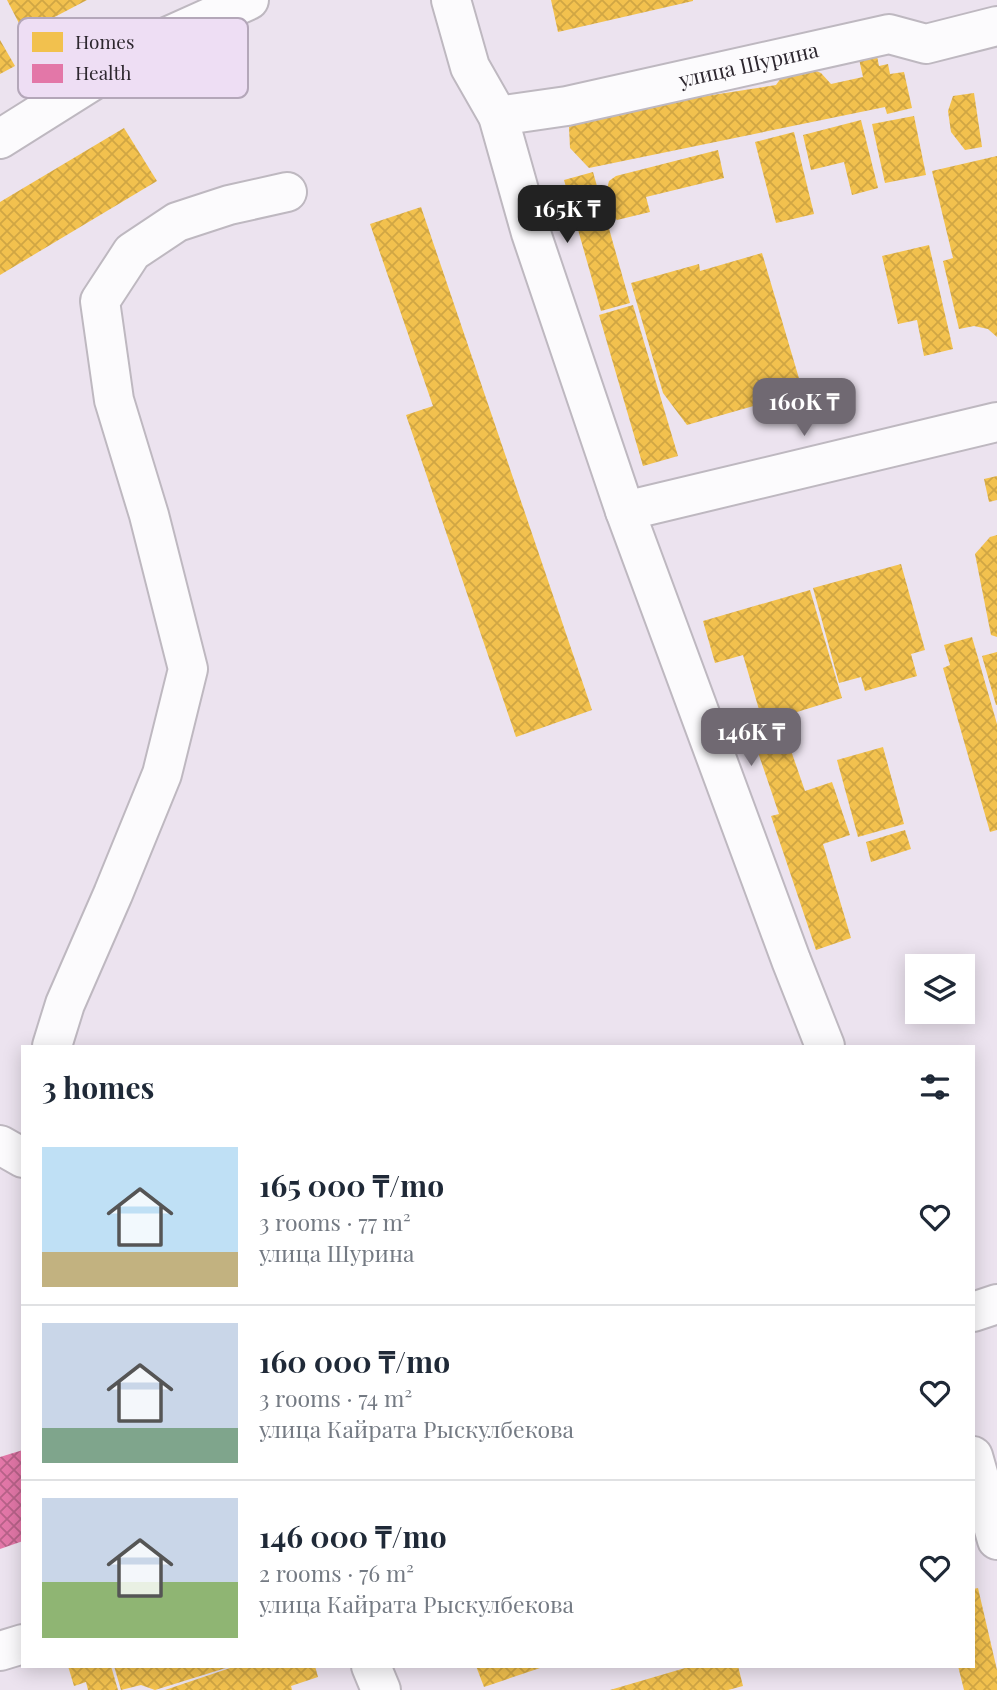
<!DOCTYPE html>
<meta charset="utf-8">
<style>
:root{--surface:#fff;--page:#f2f2f3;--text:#1f2937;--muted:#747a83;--line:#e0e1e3;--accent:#706972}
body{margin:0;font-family:"Playfair Display",serif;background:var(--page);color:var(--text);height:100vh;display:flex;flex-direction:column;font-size:26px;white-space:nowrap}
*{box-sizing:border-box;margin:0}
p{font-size:23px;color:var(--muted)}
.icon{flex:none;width:38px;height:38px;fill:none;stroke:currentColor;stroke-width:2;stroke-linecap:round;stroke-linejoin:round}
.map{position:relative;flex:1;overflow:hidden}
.details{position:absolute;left:21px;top:1045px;width:954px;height:623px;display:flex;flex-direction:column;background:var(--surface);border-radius:0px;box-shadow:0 4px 18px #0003}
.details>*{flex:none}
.controls{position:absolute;left:905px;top:954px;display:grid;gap:14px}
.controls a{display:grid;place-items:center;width:70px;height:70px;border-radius:0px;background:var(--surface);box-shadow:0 4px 18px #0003;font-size:35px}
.price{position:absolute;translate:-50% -60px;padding:0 16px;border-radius:14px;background:var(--accent);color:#fff;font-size:23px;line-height:46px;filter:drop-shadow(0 2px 4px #0008)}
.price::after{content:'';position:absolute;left:50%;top:42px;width:21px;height:16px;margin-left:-10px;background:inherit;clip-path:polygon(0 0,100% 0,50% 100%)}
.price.current{background:#222;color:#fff}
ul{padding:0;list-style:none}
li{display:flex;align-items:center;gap:21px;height:175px;padding:0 21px}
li+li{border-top:2px solid var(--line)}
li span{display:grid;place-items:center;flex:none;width:196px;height:140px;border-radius:0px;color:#555}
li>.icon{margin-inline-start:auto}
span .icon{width:84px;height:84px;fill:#fffc;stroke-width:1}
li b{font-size:30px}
h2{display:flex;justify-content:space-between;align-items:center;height:84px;padding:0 21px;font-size:30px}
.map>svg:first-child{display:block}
</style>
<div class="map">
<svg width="997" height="1690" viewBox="0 0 997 1690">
<defs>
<pattern id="homes-cross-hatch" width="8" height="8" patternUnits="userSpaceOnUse" patternTransform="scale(1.75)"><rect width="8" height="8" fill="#f2c14e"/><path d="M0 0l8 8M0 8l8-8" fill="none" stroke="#d0a644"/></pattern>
<pattern id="health-cross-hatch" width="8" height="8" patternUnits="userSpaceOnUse" patternTransform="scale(1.75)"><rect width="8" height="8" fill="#e377a8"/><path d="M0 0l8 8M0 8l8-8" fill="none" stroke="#b86289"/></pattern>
</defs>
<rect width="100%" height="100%" fill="#ece3ef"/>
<!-- homes -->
<g fill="url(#homes-cross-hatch)">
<path d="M7,0H87L24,33Z"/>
<path d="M551,0H693V1L558,32Z"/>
<path d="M0,40L15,66L0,74Z"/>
<path d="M877,56L879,66L888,64L890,74L904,72L912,108L887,114L885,107L589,168L570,148L569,127L584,115L776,85L781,78L793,71L809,68L821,73L831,84L863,77L859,59Z"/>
<path d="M974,93L982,147L965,150L951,132L948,111L953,96Z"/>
<path d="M914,116L926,175L885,183L872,124Z"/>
<path d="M861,120L878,188L852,195L844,162L811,170L803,135Z"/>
<path d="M124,128L157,181L0,275V202Z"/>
<path d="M794,132L814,214L776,223L755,142Z"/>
<path d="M718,150L724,178L646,197L650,212L617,220L611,214L606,193L609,181L616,176Z"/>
<path d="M997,156V337L988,329L974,326L959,329L943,261L953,258L932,171Z"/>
<path d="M593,172L630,303L601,311L564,180Z"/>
<path d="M421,207L592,710L516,737L406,415L433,406L370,224Z"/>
<path d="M929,245L953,349L924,356L917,320L898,324L882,256Z"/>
<path d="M762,253L803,392L687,425L663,393L631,283L699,264L700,271Z"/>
<path d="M633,305L678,456L643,466L599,315Z"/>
<path d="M997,476V500L989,502L984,479Z"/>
<path d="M997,535V637L991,635L975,554L990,537Z"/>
<path d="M901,564L925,650L911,654L917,676L865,691L861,677L839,683L813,588Z"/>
<path d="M810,590L842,698L781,717L778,708L760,713L743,655L715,663L703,621Z"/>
<path d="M972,637L997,724V830L990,832L943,668L950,665L944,645Z"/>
<path d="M997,652V705H996L982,656Z"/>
<path d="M777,710L805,791L832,782L850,835L823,844L851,938L816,950L771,816L779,814L747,720Z"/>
<path d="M883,747L904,824L858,837L837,760Z"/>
<path d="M905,830L911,849L871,862L866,842Z"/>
<path d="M978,1588L997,1670V1690H964L958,1666H973V1589Z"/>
<path d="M68,1666H111L118,1690H88L86,1682L74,1686Z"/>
<path d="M114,1666H228L229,1667L155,1690L141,1685L121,1690Z"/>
<path d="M236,1666H315L318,1677L291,1686L292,1690H165Z"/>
<path d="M476,1666H546L484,1687Z"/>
<path d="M692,1666H738L743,1686L728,1690H610Z"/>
</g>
<!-- health -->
<path fill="url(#health-cross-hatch)" d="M23,1450V1541L0,1549V1457Z"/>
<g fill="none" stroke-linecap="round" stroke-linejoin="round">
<!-- minor casing -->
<g stroke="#beb8c0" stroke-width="42">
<g id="minor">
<path d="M451,0L470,67L498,116L531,233L625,511L791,960L825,1046"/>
<path id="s1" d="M498,116L567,106L889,34L926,44L997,26"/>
<path d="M0,139L151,44L249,0"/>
<path d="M625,511L997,422"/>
<path d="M52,1046L65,1004L113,894L162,774L188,669L149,515L114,400L100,301L132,252L177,222L229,205L287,192"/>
<path d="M0,1145L23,1158"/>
<path d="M973,1312L997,1304"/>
<path d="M973,1456L997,1540"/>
<path d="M0,1651L23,1644"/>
<path d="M371,1666L381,1690"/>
</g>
</g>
<!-- minor -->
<use href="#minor" stroke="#fcfbfd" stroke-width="38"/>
</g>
<g text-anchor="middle" stroke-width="7" stroke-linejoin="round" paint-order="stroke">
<!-- street labels -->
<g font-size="21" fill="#2d272f" stroke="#eedef4">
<text dy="7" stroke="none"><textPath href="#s1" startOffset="256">улица Шурина</textPath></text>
</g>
</g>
<!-- legend -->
<rect x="18" y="18" width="230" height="80" rx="10" fill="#eedef4" stroke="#b4a7b9" stroke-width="2"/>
<rect x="32" y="32" width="31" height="20" fill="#f2c14e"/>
<rect x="32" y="64" width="31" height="19" fill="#e377a8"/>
<g font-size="19" fill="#2d272f">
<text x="75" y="49">Homes</text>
<text x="75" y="80">Health</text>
</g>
</svg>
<div class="controls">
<a><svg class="icon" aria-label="layers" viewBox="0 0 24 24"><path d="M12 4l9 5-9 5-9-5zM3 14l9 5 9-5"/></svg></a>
</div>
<b class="price current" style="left:567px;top:245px">165K ₸</b>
<b class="price" style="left:804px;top:438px">160K ₸</b>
<b class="price" style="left:751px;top:768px">146K ₸</b>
<section class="details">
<h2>3 homes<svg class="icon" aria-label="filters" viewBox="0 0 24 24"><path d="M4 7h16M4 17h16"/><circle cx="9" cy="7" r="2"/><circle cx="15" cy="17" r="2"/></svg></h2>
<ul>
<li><span style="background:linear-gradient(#bfe0f5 75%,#c2b280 0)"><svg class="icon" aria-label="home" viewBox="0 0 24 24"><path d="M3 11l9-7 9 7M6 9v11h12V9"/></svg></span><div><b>165 000 ₸/mo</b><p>3 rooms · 77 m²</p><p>улица Шурина</p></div><svg class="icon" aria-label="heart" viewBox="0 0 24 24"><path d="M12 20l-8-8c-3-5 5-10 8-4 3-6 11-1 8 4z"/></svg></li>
<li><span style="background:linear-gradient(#c9d6e8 75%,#7fa58c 0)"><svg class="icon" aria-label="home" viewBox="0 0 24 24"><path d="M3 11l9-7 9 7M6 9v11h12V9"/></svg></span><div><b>160 000 ₸/mo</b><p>3 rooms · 74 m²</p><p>улица Кайрата Рыскулбекова</p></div><svg class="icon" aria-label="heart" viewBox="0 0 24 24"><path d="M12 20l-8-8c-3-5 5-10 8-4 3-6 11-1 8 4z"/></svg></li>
<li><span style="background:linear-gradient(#c9d6e8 60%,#8fb573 0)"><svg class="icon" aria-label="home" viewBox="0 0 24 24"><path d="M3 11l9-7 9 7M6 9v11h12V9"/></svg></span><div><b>146 000 ₸/mo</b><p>2 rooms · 76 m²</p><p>улица Кайрата Рыскулбекова</p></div><svg class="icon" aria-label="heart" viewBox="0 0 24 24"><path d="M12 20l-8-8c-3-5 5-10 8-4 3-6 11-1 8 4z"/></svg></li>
</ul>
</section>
</div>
